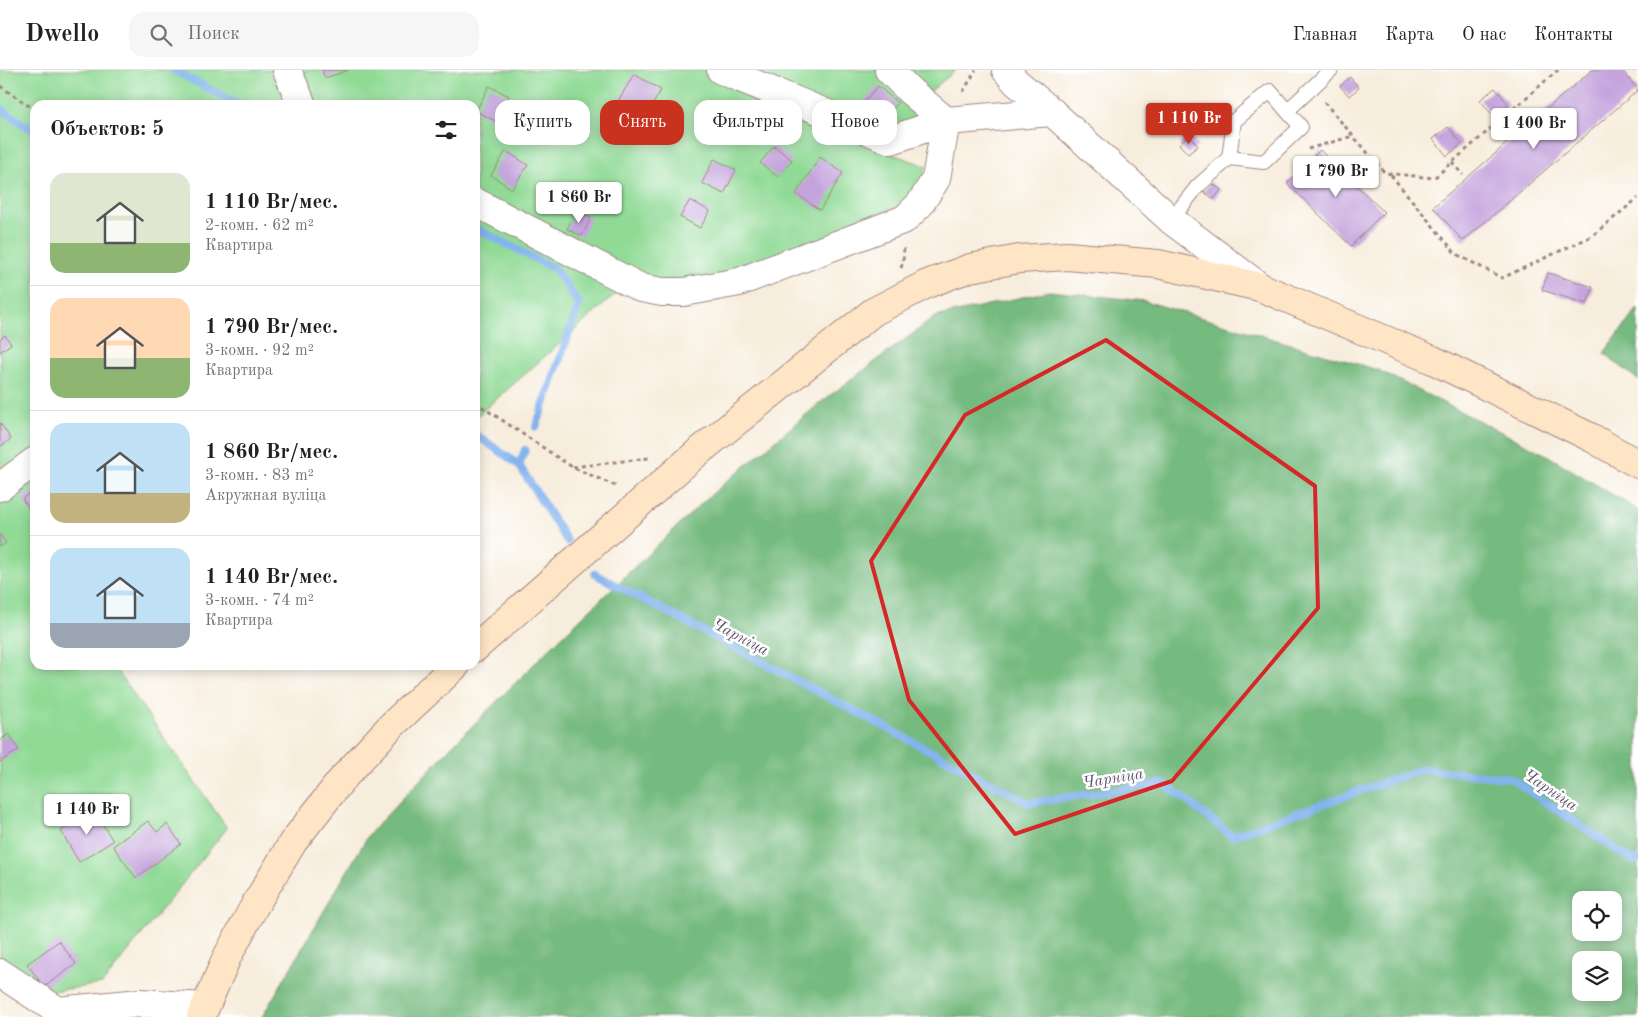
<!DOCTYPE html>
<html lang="ru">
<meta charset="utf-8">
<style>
:root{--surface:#fff;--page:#f6f6f6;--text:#202124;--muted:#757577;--line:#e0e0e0;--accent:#c8321e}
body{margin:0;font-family:"Old Standard TT",serif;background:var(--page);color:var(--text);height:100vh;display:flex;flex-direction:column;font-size:19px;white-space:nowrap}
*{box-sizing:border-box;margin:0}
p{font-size:16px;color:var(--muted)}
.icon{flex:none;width:28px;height:28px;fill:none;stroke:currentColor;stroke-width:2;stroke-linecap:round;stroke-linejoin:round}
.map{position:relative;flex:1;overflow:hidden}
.panel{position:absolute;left:30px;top:30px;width:450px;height:570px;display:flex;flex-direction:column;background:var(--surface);border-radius:15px;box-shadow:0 2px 12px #0003}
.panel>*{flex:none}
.top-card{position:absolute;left:495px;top:30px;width:475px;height:45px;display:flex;gap:10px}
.tools{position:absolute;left:1572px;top:821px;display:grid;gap:10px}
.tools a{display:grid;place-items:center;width:50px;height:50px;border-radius:10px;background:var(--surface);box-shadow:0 2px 12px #0003;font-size:25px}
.price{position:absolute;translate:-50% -42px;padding:0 11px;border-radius:5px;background:#fff;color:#222;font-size:16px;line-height:32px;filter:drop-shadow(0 1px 2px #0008)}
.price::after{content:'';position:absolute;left:50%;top:30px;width:15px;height:11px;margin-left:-8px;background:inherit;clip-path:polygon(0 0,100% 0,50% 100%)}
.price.on{background:var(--accent);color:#fff}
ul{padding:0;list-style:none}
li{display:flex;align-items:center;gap:15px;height:125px;padding:0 20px}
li+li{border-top:1px solid var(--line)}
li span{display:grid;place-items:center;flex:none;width:140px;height:100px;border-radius:15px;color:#555}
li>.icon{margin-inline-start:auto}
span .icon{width:60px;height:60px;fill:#fffc;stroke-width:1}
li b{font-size:21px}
h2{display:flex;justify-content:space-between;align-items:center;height:60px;padding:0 20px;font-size:21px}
.tag{padding:0 18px;border-radius:15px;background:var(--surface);box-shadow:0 2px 12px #0003;font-size:18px;line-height:45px}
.tag.on{background:var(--accent);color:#fff}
header{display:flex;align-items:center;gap:30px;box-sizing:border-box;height:70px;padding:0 25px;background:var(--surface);border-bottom:1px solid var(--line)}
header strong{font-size:24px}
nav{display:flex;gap:28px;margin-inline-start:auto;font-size:18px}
.search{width:350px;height:45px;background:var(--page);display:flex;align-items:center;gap:12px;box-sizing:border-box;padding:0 18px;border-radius:15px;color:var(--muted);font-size:19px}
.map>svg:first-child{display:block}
</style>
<header>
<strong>Dwello</strong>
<div class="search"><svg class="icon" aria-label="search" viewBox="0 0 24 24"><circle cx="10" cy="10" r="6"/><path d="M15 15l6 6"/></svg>Поиск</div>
<nav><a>Главная</a><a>Карта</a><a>О нас</a><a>Контакты</a></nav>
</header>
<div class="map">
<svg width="1638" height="947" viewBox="0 0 1638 947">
<rect width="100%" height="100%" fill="#fff"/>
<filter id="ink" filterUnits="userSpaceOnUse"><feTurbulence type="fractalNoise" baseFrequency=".02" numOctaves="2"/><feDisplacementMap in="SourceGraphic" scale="10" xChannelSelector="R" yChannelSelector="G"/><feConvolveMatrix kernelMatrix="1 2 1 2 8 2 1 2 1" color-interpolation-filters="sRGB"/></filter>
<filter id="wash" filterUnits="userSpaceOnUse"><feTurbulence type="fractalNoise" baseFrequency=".0096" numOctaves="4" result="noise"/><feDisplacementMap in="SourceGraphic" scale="20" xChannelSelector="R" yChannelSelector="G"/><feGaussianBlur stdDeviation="1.12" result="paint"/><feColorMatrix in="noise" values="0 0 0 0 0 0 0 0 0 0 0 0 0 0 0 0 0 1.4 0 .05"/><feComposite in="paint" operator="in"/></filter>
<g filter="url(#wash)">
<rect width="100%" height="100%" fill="#f7eddc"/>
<!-- green -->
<path fill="#90da95" stroke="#6d7c60" d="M0,0H956L932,20L925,33L887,82L926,96L917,128L698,221L618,222L475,348V35H35V595H113L227,758L102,914L46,922L0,890Z"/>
<!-- forest -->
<g fill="#74ba7e" stroke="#5f6c54" fill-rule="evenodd">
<path d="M1049,221L1145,231L1378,300L1545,384L1638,440V947H262L369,764L454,674L557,571L705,430L820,333L935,247ZM1581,830H1614V862H1581ZM1581,890H1614V922H1581Z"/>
<path d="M1638,238V310L1604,283Z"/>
</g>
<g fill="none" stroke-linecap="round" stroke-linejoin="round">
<!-- stream -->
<g stroke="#84b3ee" stroke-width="8">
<path d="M173,0L240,35"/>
<path d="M0,38L35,62"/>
<path d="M475,158L555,199L579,234L536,357"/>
<path d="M475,364L519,395L567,471"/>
<path d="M519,395L525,380"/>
<path d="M595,504L1029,733L1164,713L1232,766L1422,699L1510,708L1633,791L1638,790"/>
</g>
</g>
<g id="blocks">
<!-- building -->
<g fill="#c5a4dd">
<path d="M322,0H349L325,8Z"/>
<path d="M1592,0H1622L1638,20L1463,171L1433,137Z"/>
<path d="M634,4L661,20L644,49L617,33Z"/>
<path d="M1350,7L1359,18L1349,26L1340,16Z"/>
<path d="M489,16L509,26L495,51L476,41Z"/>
<path d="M878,16L898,33L881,52L861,35Z"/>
<path d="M1495,18L1509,35L1494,47L1480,30Z"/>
<path d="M708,36L723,46L711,66L695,56Z"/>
<path d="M1448,57L1462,74L1447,86L1433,69Z"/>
<path d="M1189,65L1198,76L1188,84L1179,74Z"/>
<path d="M774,76L792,90L778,107L760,93Z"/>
<path d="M1320,80L1384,142L1351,176L1287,113Z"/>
<path d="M506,81L528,95L512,119L491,105Z"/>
<path d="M820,87L843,103L820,140L796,124Z"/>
<path d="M714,89L736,100L724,124L702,113Z"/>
<path d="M1210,112L1221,120L1214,129L1204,122Z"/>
<path d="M690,130L710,141L700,158L680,147Z"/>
<path d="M576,141L591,148L582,166L567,159Z"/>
<path d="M1548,203L1593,217L1587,234L1542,220Z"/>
<path d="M5,265L11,274L0,282V269Z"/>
<path d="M0,353L11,369L0,377Z"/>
<path d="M35,420V447L22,429Z"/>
<path d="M0,464L6,473L0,477Z"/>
<path d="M9,664L19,680L0,692V670Z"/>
<path d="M94,740L113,771L79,792L61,761Z"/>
<path d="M148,751L157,762L167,754L181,774L136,808L113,776Z"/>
<path d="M59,871L76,894L44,917L27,894Z"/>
</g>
</g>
</g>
<g filter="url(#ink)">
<use href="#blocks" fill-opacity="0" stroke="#a08684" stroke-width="1"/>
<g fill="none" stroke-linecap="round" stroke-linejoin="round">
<!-- lane casing -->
<g stroke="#a08684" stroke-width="16">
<g id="lane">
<path d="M1229,88L1234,51L1270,21L1287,41"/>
<path d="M1171,150L1197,117L1229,88L1264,92L1301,57L1287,41L1331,0"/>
</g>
</g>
<!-- street casing -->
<g stroke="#a08684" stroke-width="30">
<g id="street">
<path d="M287,0L302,35"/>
<path d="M721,0L891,70L946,51L1052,42"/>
<path d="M1006,0L1016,12L1052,42L1171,150L1260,217"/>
<path d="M475,132L641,218L662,222H684L739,212L905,149L920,134L936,109L946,51L910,21L889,0"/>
<path d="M0,417L35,391"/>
<path d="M0,903L58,941L140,933L204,937"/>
</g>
</g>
<!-- secondary casing -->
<g stroke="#a08684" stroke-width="30">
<g id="secondary">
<path d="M475,578L697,383L873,242L927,214L970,198L1019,189L1067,186L1158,194L1260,217L1433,290L1592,368L1638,394"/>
<path d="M201,947L227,887L255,835L293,772L343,708L390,657L456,595"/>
</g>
</g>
<!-- path -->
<g stroke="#a08684" stroke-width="3" stroke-dasharray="4 4" stroke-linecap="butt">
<path d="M0,16L35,40"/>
<path d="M963,22L976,0"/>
<path d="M1324,32L1385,103L1434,108L1558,0"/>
<path d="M1503,47L1514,59"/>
<path d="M1308,79L1353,66"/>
<path d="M1452,92L1463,105"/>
<path d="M1391,105L1456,184L1502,208L1592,166L1638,128"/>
<path d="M901,198L903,191L904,177"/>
<path d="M475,332L572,397L618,417"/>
<path d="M573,397L649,388"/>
</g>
<!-- lane -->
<use href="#lane" stroke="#fff" stroke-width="14"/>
<!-- street -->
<use href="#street" stroke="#fff" stroke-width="28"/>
<!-- secondary -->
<use href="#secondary" stroke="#fee5c5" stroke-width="28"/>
</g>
</g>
<!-- marked area -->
<path fill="none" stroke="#d62828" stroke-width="4" stroke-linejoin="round" d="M1106,270L1315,416L1318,538L1172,711L1015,764L909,630L871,491L965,345Z"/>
<g text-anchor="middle" stroke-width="5" stroke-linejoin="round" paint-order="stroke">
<!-- water labels -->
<g font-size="16" font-style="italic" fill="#5e536f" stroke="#fff">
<text transform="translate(741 566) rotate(28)" y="6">Чарніца</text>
<text transform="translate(1113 707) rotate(-9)" y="6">Чарніца</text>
<text transform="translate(1551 719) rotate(34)" y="6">Чарніца</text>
</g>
</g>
</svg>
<div class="tools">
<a><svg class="icon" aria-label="locate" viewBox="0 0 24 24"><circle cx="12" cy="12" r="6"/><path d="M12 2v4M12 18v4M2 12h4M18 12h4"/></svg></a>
<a><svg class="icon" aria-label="layers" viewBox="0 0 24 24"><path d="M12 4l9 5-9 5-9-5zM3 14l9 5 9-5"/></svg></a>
</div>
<b class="price on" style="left:1189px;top:75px">1 110 Br</b>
<b class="price" style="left:1534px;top:80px">1 400 Br</b>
<b class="price" style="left:1336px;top:128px">1 790 Br</b>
<b class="price" style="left:579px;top:154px">1 860 Br</b>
<b class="price" style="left:87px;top:766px">1 140 Br</b>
<div class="top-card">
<a class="tag">Купить</a>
<a class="tag on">Снять</a>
<a class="tag">Фильтры</a>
<a class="tag">Новое</a>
</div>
<section class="panel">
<h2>Объектов: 5<svg class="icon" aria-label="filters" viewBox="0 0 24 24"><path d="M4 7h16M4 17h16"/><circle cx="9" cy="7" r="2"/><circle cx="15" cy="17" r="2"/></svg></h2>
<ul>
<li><span style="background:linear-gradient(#dfe7d0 70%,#8fb573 0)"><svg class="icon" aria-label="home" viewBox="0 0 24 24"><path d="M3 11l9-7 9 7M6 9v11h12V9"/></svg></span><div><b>1 110 Br/мес.</b><p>2-комн. · 62 m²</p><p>Квартира</p></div></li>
<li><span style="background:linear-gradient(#ffd9b3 60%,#8fb573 0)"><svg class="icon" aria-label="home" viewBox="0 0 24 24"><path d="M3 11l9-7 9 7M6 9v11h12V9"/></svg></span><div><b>1 790 Br/мес.</b><p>3-комн. · 92 m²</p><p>Квартира</p></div></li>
<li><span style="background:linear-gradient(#bfe0f5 70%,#c2b280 0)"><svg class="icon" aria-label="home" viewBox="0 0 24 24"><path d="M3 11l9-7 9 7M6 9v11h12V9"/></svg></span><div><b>1 860 Br/мес.</b><p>3-комн. · 83 m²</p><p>Акружная вуліца</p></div></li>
<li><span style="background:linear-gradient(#bfe0f5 75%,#9aa5b1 0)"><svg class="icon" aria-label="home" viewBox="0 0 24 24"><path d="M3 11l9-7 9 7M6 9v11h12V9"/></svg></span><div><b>1 140 Br/мес.</b><p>3-комн. · 74 m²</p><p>Квартира</p></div></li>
</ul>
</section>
</div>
